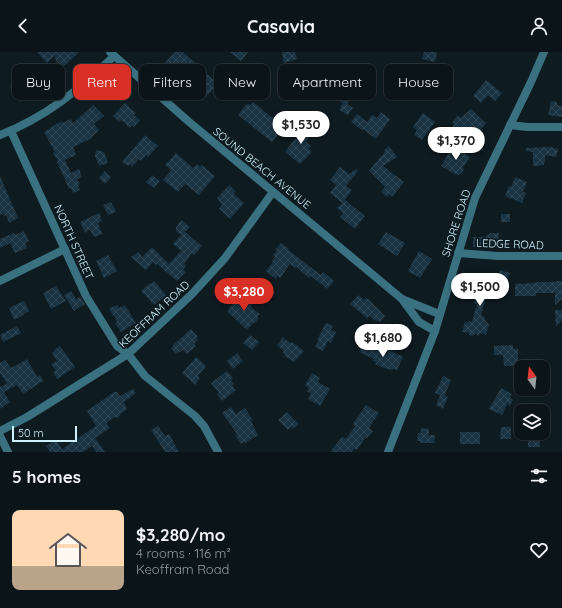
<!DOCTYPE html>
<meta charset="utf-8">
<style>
:root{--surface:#0a1419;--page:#131d22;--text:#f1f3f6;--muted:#999ea2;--line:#2a3338;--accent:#d93025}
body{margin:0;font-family:Quicksand,sans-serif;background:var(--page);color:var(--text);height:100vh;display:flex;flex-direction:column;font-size:15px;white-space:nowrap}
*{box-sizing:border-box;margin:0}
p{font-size:13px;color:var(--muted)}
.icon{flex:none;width:22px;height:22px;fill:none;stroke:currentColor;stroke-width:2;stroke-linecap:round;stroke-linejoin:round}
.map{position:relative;height:400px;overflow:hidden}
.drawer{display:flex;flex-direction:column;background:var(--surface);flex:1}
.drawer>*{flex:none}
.guide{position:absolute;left:12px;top:12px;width:538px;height:36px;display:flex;gap:8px}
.needle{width:26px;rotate:345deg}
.fabs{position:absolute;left:514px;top:308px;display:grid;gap:8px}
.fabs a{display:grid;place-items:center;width:36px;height:36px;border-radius:8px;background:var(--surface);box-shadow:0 1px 3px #0004,0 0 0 1px var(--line);font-size:20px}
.scale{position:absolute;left:12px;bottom:10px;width:65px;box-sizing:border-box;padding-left:4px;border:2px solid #cff1fe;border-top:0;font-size:11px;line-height:14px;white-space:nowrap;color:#cff1fe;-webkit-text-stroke:3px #0e1b21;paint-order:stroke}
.price{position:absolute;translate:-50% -34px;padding:0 9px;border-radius:14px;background:#fff;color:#222;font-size:13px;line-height:26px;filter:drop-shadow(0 1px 2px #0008)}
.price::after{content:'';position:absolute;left:50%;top:24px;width:12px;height:9px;margin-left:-6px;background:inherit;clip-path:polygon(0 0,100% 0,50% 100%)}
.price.on{background:var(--accent);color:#fff}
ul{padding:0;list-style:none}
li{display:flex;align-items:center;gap:12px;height:100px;padding:0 12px}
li+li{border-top:1px solid var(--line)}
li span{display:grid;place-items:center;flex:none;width:112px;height:80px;border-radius:8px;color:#555}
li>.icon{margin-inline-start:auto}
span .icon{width:48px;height:48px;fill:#fffc;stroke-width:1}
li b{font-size:17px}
h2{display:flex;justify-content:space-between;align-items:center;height:48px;padding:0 12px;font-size:17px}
.chip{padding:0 14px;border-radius:8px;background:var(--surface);box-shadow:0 1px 3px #0004,0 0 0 1px var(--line);font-size:14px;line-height:36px}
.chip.on{background:var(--accent);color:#fff}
header{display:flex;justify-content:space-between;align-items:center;height:52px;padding:0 12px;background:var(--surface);font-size:18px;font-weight:700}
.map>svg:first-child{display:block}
</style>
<header><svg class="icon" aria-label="back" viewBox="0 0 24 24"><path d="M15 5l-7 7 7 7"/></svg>Casavia<svg class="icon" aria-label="person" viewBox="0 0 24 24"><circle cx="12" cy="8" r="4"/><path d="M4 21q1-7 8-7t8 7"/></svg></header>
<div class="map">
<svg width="562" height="400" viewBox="0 0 562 400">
<defs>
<pattern id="building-cross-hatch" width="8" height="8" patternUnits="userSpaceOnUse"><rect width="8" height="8" fill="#1a3342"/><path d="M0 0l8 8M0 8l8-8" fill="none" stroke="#304755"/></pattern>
</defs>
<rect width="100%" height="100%" fill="#0e1b21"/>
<!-- building -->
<g fill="url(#building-cross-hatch)">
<path d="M37,0H79L68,11L62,15L58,13L54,4L47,11Z"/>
<path d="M175,0H183L216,30L214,33L216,34L202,49L186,36L193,29L179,15L172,22L162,14Z"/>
<path d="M230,0H248L241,9Z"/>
<path d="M282,0H295L297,7L284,11Z"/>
<path d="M424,0H437L435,10L422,7Z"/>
<path d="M302,18L307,22L301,29L296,25Z"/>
<path d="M33,20L39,29L45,33L28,44L29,45L20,50L10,34L17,30L16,28Z"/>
<path d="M261,22L271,30L265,37L255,29Z"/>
<path d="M486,28L502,41L495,49L488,43L481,51L473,44Z"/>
<path d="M340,30L356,40L347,52L353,56L348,63L339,58L343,51L331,44Z"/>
<path d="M551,49L557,50V53L562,54V65L548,63Z"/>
<path d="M253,50L262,57V58L276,68L283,60L288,65L281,75L282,76L279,81L272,90L238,63L246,53L249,52L251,53Z"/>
<path d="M125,51L136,61L134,63L140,68L134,75L132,73L130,76L121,68L119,70L113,64Z"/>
<path d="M93,53L104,64L94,72L99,78L90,87L73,95L76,103L65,108L71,121L79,117L82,125L77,127L80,132L78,133L80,138L73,141L71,136L69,137L57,110L58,109L53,101L55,100L44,80L61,69L62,71L71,67L73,71Z"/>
<path d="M471,57L486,71L480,79L481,80L474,88L462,78L453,92L445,87L454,72L452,71L458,63L461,66Z"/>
<path d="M381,60L390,67L376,87L363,77L362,78L351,70L357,62L367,70L372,63L377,66Z"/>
<path d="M423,61L435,70L422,88L414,83L417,78L413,75Z"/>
<path d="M308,70L316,77L306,90L311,94L308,97L311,99V101L300,112L285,100Z"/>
<path d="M145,83L158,94L148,105L146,103L141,109L139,107L132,115L130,112L128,114L122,110Z"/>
<path d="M454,92L461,96L460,98L470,105L463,115L464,118L461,122L457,123L441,114Z"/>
<path d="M389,94L397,105L383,114L404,130L392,145L390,142L387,145L381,140L385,135L369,119L380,105L384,102V101L385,100L384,98Z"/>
<path d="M550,95L558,97L556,105L545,103V110H544V113L533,114V100L526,99V96Z"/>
<path d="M96,98L104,100L108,111L99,114L95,104Z"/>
<path d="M176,101L193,116L197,112L200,115L202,113L215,124L199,143L185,132L178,140L163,128L171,118L165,113Z"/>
<path d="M340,115L349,122L347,124L356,117L358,119L346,134L352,138L345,148L365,164L355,177L340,165L343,161L337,156L342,151L330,141L336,133L330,128Z"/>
<path d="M105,119L111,125L105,132L99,126Z"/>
<path d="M152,123L160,129L154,136L146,130Z"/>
<path d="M0,124L18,166L9,171L6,163L4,164L3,162L0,163Z"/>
<path d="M515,125L527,130L523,140L526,141L522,151L505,144L509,134L511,135Z"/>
<path d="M229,133L235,139L234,142L244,151L230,167L219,157L222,153L217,146Z"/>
<path d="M111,150L116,160L108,163L103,153Z"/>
<path d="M99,161L102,169L98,171L102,182L94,185L90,178L85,181L80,170Z"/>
<rect x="501" y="162" width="9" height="8"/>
<path d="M181,168L190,175L185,180L202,194L194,203L192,201L184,212L186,214L183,217L186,220L177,229L157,212L156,213L153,210L146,218L131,205L139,200L142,205L152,195L169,212L181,199L173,192L181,183L176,179V175Z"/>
<path d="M24,179L29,189L25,191L27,196L15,201L10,191L0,196V187L14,181L15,183Z"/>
<path d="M386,180L405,191L397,204L378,192Z"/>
<path d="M490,181H499L498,192L491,193L490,195H473V185H486Z"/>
<path d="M281,191L289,197L288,198L321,223L323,220L334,229L327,237L311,224L309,226L296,215L295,216L290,212L280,226L278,224L276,227L266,219L273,210L272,209L275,205L273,203L277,199L275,198Z"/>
<path d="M419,199L432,207L420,226L408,219Z"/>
<path d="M108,203L117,219L104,226L96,209Z"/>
<path d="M500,218L510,221L507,230L498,227Z"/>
<path d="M479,223L496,228L490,246L486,245L481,264L485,265L484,267L489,273L486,283L480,281L479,284L475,282L472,284L469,283V281L462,280L465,270L467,271L468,269L472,270L477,252L474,251L476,244L473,243Z"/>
<path d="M154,229L166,243L154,253L141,239L150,231L151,232Z"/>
<path d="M555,229H562V247L555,253V241H536V244H515V232L536,231V230H555Z"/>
<path d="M265,232L275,240L268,248L258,240Z"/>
<path d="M56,234L66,249L51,257L43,241Z"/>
<path d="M71,239L76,247L80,245L85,252L74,259L64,243Z"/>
<path d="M241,242L251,251L252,256L260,262L258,264V267L256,270L253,271L247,278L228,260L229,256Z"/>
<path d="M358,243L364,248L366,246L368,247L385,264L380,270L377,268L376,269L369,264L367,266L350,252Z"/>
<path d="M24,249L29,259L24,262V263L14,268L9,256Z"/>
<path d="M117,253L119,256L125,253L136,271L121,280L115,271L117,269L109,257Z"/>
<path d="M555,258H562V268L556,275Z"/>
<path d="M326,271L333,274L331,278L336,280L331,291L328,289L323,299L315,295L319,288H317Z"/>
<path d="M17,274L21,281L3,290L0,283Z"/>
<path d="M191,277L198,285L196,286L198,288L194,292L196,294L187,302L183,298L176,302L171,296L174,294L173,293Z"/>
<path d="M250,283L259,290L252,298L243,291Z"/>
<path d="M283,285L290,291L292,290L304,299L294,310L286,305L283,300L284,299L277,293Z"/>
<path d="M363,292L387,302L389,298L403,305L397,318L394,317L391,318L386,316V317L375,312L376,310L373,309L374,307L359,300Z"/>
<path d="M513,293V297H518V314H505L504,313L503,303H494V294Z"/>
<path d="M60,294L75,315L57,327L53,320L56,319L51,312L57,309L52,301L55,299L54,298Z"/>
<path d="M237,301L243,309L233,317L227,309Z"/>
<path d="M196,305L206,314L198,324L200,326L195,333L182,321Z"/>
<path d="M27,307L37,325L40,323L43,329L23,342L17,333L4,340L10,350L0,357V334L1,335L7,331L0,321V311L5,308L11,316Z"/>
<path d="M227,319L233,326L231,328L234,332L232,334L236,338L222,349L217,343L219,341L211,331Z"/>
<path d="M312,321L320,326L318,330L330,337L320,354L308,347L311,342L307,339L309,336L305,333Z"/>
<path d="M443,324L451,328L445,343L448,345L443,357L436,353L440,343L435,341Z"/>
<path d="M501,336L512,342L510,346L513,348L510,354L507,352L502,363L489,357Z"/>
<path d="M133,337L136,341L124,350L127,357L120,362V364L117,366L115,365L106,371L110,376L95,386L105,400H96L92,394L83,400H50L46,394L56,388L62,397L96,374L87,359L114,340H117L120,344Z"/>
<path d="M366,353L379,361L369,376L373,379L367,386H365L357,398L355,396L352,400H330L342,385L346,387L355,374L353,372Z"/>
<path d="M231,355L236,362L245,356L253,369H251L258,383L245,391L244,390L241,392L235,383L237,382L222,361Z"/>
<path d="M287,360L299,372L293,377L291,375L288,378L278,368Z"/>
<path d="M158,374L165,384L169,382L179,400H165L151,378Z"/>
<path d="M501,375H511V387H500Z"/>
<path d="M421,376L429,377V383H435L434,391H420V389H417L418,381H421Z"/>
<rect x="460" y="380" width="20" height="12"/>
<rect x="528" y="381" width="12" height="14"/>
</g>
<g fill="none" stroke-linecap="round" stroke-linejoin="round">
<!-- street -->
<g stroke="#3a7180" stroke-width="8">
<path d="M110,0L188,69L402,247L439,262"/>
<path d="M510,73L527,75H562"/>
<path d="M11,79L86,244L117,294L128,302L145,324L195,364L204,374L218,400"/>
<path d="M0,83C46,65 79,38 114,4"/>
<path d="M458,201L498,204H562"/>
<path d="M0,229L65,197"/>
<path d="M402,247L419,270L435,279"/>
<path d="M0,379L27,365L128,302L192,242L225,206L273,140"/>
<path d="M0,384L8,400"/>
<path d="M388,400L435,279L475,146L531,30L544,0"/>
</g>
</g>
<g text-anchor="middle" stroke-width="3.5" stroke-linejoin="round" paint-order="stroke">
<!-- street labels -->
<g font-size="11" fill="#cff1fe" stroke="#0e1b21">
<text transform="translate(262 116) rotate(39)" y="4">SOUND BEACH AVENUE</text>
<text transform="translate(456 171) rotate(-72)" y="4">SHORE ROAD</text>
<text transform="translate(74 190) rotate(66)" y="4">NORTH STREET</text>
<text transform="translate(510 192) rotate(2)" y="4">LEDGE ROAD</text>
<text transform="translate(154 262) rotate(-43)" y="4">KEOFFRAM ROAD</text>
</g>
</g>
</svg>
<div class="fabs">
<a><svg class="needle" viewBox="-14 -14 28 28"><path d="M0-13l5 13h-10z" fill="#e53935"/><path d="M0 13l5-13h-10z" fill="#999ea2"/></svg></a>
<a><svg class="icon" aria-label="layers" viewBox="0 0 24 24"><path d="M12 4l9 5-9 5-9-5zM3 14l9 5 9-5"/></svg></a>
</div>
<div class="scale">50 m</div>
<b class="price" style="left:301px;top:93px">$1,530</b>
<b class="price" style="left:456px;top:109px">$1,370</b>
<b class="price" style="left:480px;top:255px">$1,500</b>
<b class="price on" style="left:244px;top:260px">$3,280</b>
<b class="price" style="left:383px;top:306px">$1,680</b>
<div class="guide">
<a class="chip">Buy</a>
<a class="chip on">Rent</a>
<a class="chip">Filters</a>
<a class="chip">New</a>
<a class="chip">Apartment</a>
<a class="chip">House</a>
</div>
</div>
<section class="drawer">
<h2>5 homes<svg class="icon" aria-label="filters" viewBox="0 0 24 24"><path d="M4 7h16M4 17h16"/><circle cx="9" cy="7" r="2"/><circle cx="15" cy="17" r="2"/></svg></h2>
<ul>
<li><span style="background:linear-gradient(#ffd9b3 70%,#b9a48a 0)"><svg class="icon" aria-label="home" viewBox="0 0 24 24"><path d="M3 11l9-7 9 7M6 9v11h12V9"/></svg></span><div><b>$3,280/mo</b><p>4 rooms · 116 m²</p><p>Keoffram Road</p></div><svg class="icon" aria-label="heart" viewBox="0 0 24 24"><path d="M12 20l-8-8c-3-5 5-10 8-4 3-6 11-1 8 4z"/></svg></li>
</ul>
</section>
